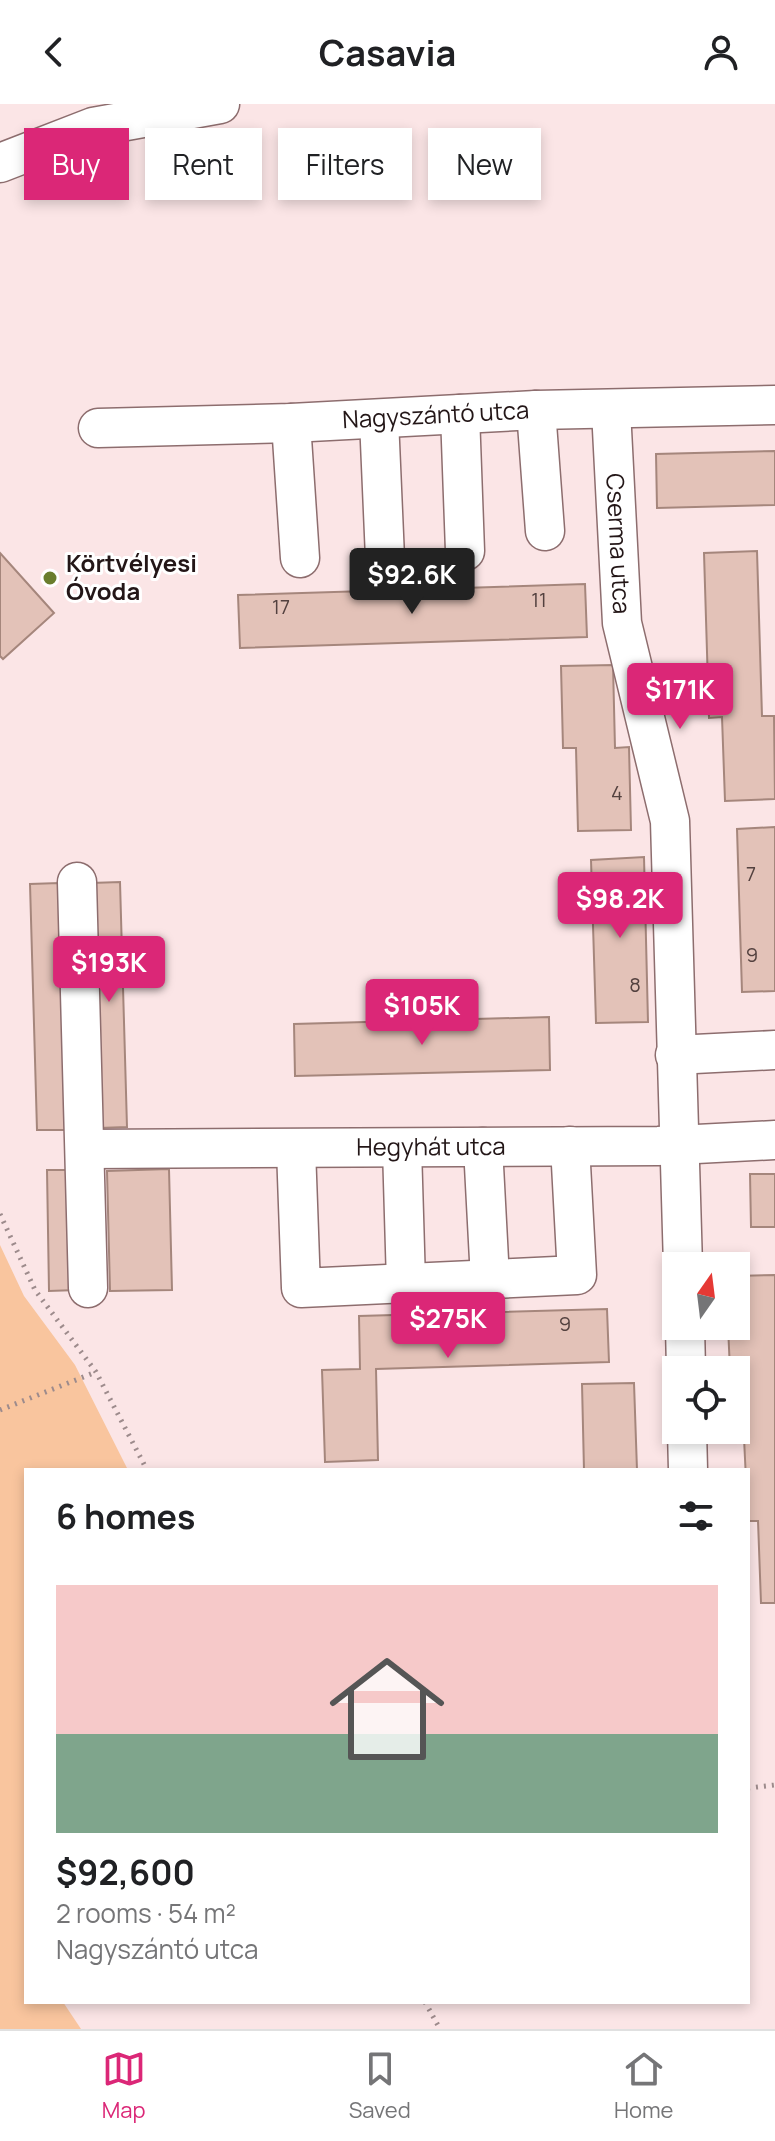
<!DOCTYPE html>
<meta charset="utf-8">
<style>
:root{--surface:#fff;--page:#f2f2f2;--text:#202124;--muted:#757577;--line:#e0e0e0;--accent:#db2777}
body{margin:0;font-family:Manrope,sans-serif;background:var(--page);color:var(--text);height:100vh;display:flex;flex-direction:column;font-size:30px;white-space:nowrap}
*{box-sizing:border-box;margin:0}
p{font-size:26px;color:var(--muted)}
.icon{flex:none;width:44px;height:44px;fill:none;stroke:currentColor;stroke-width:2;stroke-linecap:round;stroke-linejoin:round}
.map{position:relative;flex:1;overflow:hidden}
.drawer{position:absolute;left:24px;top:1364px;width:726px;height:536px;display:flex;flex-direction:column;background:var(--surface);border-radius:0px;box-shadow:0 4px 12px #0003}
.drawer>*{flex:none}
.guide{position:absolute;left:24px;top:24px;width:728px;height:72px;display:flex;gap:16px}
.needle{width:52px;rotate:14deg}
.controls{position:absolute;left:662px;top:1148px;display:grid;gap:16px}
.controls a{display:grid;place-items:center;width:88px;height:88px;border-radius:0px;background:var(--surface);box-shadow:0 4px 12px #0003;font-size:40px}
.price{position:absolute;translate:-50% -68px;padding:0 18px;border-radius:8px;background:var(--accent);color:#fff;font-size:26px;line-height:52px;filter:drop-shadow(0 2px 4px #0008)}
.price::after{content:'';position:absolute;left:50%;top:48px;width:24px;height:18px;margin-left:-12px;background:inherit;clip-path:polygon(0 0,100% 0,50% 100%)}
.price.active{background:#222;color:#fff}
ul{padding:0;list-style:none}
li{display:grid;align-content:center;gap:16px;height:424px;padding:0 32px}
li span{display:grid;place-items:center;height:248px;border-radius:0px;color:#555}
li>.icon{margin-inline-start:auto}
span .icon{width:144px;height:144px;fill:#fffc;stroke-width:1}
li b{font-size:34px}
h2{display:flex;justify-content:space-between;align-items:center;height:96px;padding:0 32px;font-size:34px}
.pill{padding:0 28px;border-radius:0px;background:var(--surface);box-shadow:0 4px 12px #0003;font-size:28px;line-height:72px}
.pill.active{background:var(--accent);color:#fff}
header{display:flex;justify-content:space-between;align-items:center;height:104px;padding:0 32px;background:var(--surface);font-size:36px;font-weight:700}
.menu{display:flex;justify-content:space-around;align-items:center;height:112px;border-top:2px solid var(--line);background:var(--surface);font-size:22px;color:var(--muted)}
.menu a{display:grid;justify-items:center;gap:4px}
.menu .active{color:var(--accent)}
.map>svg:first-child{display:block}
</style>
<header><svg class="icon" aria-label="back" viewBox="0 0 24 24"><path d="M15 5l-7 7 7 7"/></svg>Casavia<svg class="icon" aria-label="person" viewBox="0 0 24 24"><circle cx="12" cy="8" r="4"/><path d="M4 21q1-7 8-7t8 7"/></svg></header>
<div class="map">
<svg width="775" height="1925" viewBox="0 0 775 1925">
<rect width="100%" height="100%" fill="#fbe5e6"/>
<!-- green -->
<path fill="#f9c59e" d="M0,1141L24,1192L75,1261L128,1366H26V1898H63L81,1925H0Z"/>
<!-- building -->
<g fill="#e3c2b8" stroke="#a5867c" stroke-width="2">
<path d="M775,347V401L657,404L656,350Z"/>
<path d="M757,447L762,612H774L775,695L725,697L722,613L709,614L704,449Z"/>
<path d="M0,449L54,509L3,555L0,552Z"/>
<path d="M585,480L587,533L240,544L238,491Z"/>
<path d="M613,561L615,644L629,643L631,726L578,727L576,644H563L561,562Z"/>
<path d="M775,723V887L742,888L737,725Z"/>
<path d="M644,753L648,918L596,919L591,756Z"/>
<path d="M120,778L127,1023L99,1024L91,779Z"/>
<path d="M59,779L66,1026H37L30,780Z"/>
<path d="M549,913L550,966L295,972L294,920Z"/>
<path d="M169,1065L172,1186L110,1187L107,1067Z"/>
<path d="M47,1066H75L77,1186L49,1187Z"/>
<path d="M750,1070H775V1123H751Z"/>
<path d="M775,1171V1499H761L758,1417H748L744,1334L732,1335V1326H736V1266H730L728,1222H736V1172Z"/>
<path d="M607,1205L609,1258L376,1265L378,1356L325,1358L322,1266L360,1265L359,1212Z"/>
<path d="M634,1279L637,1366H584L582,1280Z"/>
</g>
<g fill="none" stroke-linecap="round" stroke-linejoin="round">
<!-- minor casing -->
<g stroke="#8d6d6e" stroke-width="41">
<g id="minor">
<path d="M0,59L93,23L220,0"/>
<path d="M536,306L545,427"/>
<path id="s1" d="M611,306L622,519L670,717L683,1162"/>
<path d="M460,310L465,447"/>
<path d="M379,315L385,454"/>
<path d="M291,319L300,454"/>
<path id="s2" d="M98,324L291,319L536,306L775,301"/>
<path d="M77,778L88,1184"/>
<path d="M675,951L775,946"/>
<path d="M483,1043L490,1175"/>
<path d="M402,1044L406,1179"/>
<path id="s3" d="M87,1045L658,1042L775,1036"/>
<path d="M296,1045L301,1184L577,1171L570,1042"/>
<path d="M685,1222L686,1266"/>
<path d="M687,1326L688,1366"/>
</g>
</g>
<!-- path -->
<g stroke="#9d8b8c" stroke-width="5" stroke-dasharray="2 6" stroke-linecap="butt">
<path d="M0,1110L35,1186L96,1268L147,1366"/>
<path d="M0,1306L96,1268"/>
<path d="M748,1684L775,1681"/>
<path d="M425,1898L440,1925"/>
</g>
<!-- minor -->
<use href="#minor" stroke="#fff" stroke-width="38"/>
</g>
<!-- markers -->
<circle fill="#6a7d2d" stroke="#fff" stroke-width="3" cx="50" cy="474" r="8"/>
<g text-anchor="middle" stroke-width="6" stroke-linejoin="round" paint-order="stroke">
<!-- number labels -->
<g font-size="20" fill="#53413f">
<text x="539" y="503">11</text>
<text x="281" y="510">17</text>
<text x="617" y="696">4</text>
<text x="751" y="777">7</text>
<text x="752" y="858">9</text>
<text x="635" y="888">8</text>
<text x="565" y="1227">9</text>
</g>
<!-- street labels -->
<g font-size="24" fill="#231617" stroke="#fff">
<text dy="8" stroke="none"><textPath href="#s2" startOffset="338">Nagyszántó utca</textPath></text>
<text dy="8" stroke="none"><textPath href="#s1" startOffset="134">Cserma utca</textPath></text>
<text dy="8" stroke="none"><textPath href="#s3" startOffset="344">Hegyhát utca</textPath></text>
</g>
<!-- poi labels -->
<g font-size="24" font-weight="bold" fill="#231617" stroke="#fff" text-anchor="start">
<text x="66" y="468">Körtvélyesi<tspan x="66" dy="28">Óvoda</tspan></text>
</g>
</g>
</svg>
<div class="controls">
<a><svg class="needle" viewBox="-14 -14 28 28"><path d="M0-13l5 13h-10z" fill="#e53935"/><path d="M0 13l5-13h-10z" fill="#757577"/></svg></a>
<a><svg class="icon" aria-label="locate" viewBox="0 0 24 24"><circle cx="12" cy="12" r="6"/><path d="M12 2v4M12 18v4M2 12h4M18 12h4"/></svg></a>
</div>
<b class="price active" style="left:412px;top:512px">$92.6K</b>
<b class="price" style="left:680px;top:627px">$171K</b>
<b class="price" style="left:620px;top:836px">$98.2K</b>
<b class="price" style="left:109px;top:900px">$193K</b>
<b class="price" style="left:422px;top:943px">$105K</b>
<b class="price" style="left:448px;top:1256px">$275K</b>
<div class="guide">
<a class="pill active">Buy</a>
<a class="pill">Rent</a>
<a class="pill">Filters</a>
<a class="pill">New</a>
</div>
<section class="drawer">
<h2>6 homes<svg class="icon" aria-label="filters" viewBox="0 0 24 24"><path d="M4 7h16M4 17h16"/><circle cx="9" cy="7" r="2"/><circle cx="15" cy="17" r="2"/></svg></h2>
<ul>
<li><span style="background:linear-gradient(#f6c9c9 60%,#7fa58c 0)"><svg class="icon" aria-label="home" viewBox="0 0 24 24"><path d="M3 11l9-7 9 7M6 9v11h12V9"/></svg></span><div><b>$92,600</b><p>2 rooms · 54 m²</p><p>Nagyszántó utca</p></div></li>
</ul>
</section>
</div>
<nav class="menu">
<a class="active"><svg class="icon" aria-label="map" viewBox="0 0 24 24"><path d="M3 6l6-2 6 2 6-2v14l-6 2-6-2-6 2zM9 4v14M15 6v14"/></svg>Map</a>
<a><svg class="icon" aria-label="saved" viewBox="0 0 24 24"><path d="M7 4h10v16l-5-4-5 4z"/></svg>Saved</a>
<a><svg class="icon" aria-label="home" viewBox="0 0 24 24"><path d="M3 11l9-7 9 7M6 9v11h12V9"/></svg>Home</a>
</nav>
